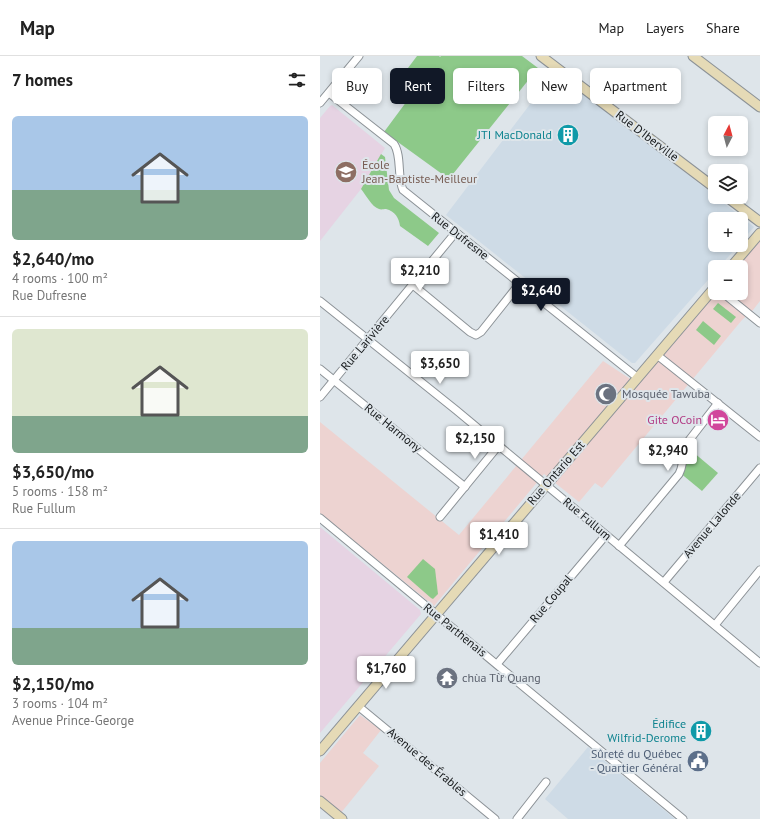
<!DOCTYPE html>
<meta charset="utf-8">
<style>
:root{--surface:#fff;--page:#f6f6f6;--text:#222;--muted:#767676;--line:#e0e0e0;--accent:#111827}
body{margin:0;font-family:"PT Sans",sans-serif;background:var(--page);color:var(--text);height:100vh;display:flex;flex-direction:column;font-size:15px;white-space:nowrap}
*{box-sizing:border-box;margin:0}
p{font-size:13px;color:var(--muted)}
.icon{flex:none;width:22px;height:22px;fill:none;stroke:currentColor;stroke-width:2;stroke-linecap:round;stroke-linejoin:round}
.map{position:relative;flex:1;overflow:hidden}
.drawer{display:flex;flex-direction:column;background:var(--surface);width:320px}
.drawer>*{flex:none}
.guide{position:absolute;left:12px;top:12px;width:368px;height:36px;display:flex;gap:8px}
.needle{width:26px;rotate:6deg}
.buttons{position:absolute;left:388px;top:60px;display:grid;gap:8px}
.buttons a{display:grid;place-items:center;width:40px;height:40px;border-radius:6px;background:var(--surface);box-shadow:0 2px 6px #0003;font-size:20px}
.price{position:absolute;translate:-50% -34px;padding:0 9px;border-radius:4px;background:#fff;color:#222;font-size:13px;line-height:26px;filter:drop-shadow(0 1px 2px #0008)}
.price::after{content:'';position:absolute;left:50%;top:24px;width:12px;height:9px;margin-left:-6px;background:inherit;clip-path:polygon(0 0,100% 0,50% 100%)}
.price.on{background:var(--accent);color:#fff}
ul{padding:0;list-style:none}
li{display:grid;align-content:center;gap:8px;height:212px;padding:0 12px}
li+li{border-top:1px solid var(--line)}
li span{display:grid;place-items:center;height:124px;border-radius:6px;color:#555}
li>.icon{margin-inline-start:auto}
span .icon{width:72px;height:72px;fill:#fffc;stroke-width:1}
li b{font-size:17px}
h2{display:flex;justify-content:space-between;align-items:center;height:48px;padding:0 12px;font-size:17px}
.pill{padding:0 14px;border-radius:6px;background:var(--surface);box-shadow:0 2px 6px #0003;font-size:14px;line-height:36px}
.pill.on{background:var(--accent);color:#fff}
header{display:flex;align-items:center;gap:24px;box-sizing:border-box;height:56px;padding:0 20px;background:var(--surface);border-bottom:1px solid var(--line)}
header strong{font-size:19px}
nav{display:flex;gap:22px;margin-inline-start:auto;font-size:14px}
main{display:flex;flex:1;min-height:0}
.map>svg:first-child{display:block}
</style>
<header>
<strong>Map</strong>
<nav><a>Map</a><a>Layers</a><a>Share</a></nav>
</header>
<main>
<section class="drawer">
<h2>7 homes<svg class="icon" aria-label="filters" viewBox="0 0 24 24"><path d="M4 7h16M4 17h16"/><circle cx="9" cy="7" r="2"/><circle cx="15" cy="17" r="2"/></svg></h2>
<ul>
<li><span style="background:linear-gradient(#a9c7e8 60%,#7fa58c 0)"><svg class="icon" aria-label="home" viewBox="0 0 24 24"><path d="M3 11l9-7 9 7M6 9v11h12V9"/></svg></span><div><b>$2,640/mo</b><p>4 rooms · 100 m²</p><p>Rue Dufresne</p></div></li>
<li><span style="background:linear-gradient(#dfe7d0 70%,#7fa58c 0)"><svg class="icon" aria-label="home" viewBox="0 0 24 24"><path d="M3 11l9-7 9 7M6 9v11h12V9"/></svg></span><div><b>$3,650/mo</b><p>5 rooms · 158 m²</p><p>Rue Fullum</p></div></li>
<li><span style="background:linear-gradient(#a9c7e8 70%,#7fa58c 0)"><svg class="icon" aria-label="home" viewBox="0 0 24 24"><path d="M3 11l9-7 9 7M6 9v11h12V9"/></svg></span><div><b>$2,150/mo</b><p>3 rooms · 104 m²</p><p>Avenue Prince-George</p></div></li>
</ul>
</section>
<div class="map">
<svg width="440" height="763" viewBox="0 0 440 763">
<rect width="100%" height="100%" fill="#dee5ea"/>
<!-- commercial -->
<g fill="#edd3d1">
<path d="M440,178V245L433,254L422,264L282,432L275,427L259,446L224,418L114,550L0,457V366L139,479L283,305L318,328L395,237H421V211H413Z"/>
<path d="M40,659L61,674L43,697L59,710L20,758L0,739V707Z"/>
</g>
<!-- built -->
<g fill="#cedbe6">
<path d="M236,14L434,171L421,186V163H395V189H419L399,211H395V216L315,307H312L126,159Z"/>
<path d="M268,691L355,763H248L225,743Z"/>
</g>
<!-- education -->
<g fill="#e6d3e3">
<path d="M12,49L65,92L41,133L0,185V62L10,50Z"/>
<path d="M0,471L100,554L101,558L0,677Z"/>
</g>
<!-- green -->
<g fill="#8dc989">
<path d="M97,0H119L120,1L121,0H202L218,12L129,123L64,76L101,26L95,31L86,42L73,32Z"/>
<path d="M61,98L65,101L69,134L74,142L119,177L108,190L80,170C79,162 75,155 66,153C64,153 61,154 59,153C52,151 46,139 41,133Z"/>
<path d="M398,247L416,261L411,267L393,253Z"/>
<path d="M383,265L401,280L394,289L376,274Z"/>
<path d="M367,391L398,417L382,435L359,416Z"/>
<path d="M103,503L115,513L118,538L113,543L111,542L87,521Z"/>
</g>
<g fill="none" stroke-linecap="round" stroke-linejoin="round">
<!-- street casing -->
<g stroke="#8c9297" stroke-width="9">
<g id="street">
<path d="M9,37L74,88C82,100 77,121 83,134L318,322"/>
<path d="M0,47L39,0"/>
<path d="M93,229L150,276L156,279L161,276L200,227"/>
<path d="M403,237L440,267"/>
<path d="M0,245L136,354L440,607"/>
<path d="M337,299L440,381"/>
<path d="M0,313L145,431"/>
<path d="M0,341L136,176"/>
<path d="M120,461L179,389"/>
<path d="M0,462L363,763"/>
<path d="M299,490L359,418L361,413L367,387L398,347"/>
<path d="M344,526L440,412"/>
<path d="M395,569L440,514"/>
<path d="M177,608L286,479"/>
<path d="M38,650L175,763"/>
<path d="M197,763L226,726"/>
</g>
</g>
<!-- secondary casing -->
<g stroke="#8c9297" stroke-width="11">
<g id="secondary">
<path d="M221,0L395,132"/>
<path d="M373,0L440,51"/>
<path d="M407,141L440,166"/>
<path d="M411,211L440,177"/>
<path d="M0,695L395,231"/>
<path d="M0,745L22,763"/>
</g>
</g>
<!-- street -->
<use href="#street" stroke="#fff" stroke-width="7"/>
<!-- secondary -->
<use href="#secondary" stroke="#e5dab6" stroke-width="9"/>
</g>
<!-- icons -->
<defs>
<g id="building-disc" transform="scale(1.15)"><circle r="9.5" fill="#0f9aa8" stroke="#dee5ea"/><path d="M-4-6H4V6H1V3H-1V6H-4ZM-2.5-4.3h1.7v1.8h-1.7ZM.8-4.3h1.7v1.8H.8ZM-2.5-1h1.7V.8h-1.7ZM.8-1h1.7V.8H.8Z" fill="#fff"/></g>
<g id="school-disc" transform="scale(1.15)"><circle r="9.5" fill="#8d6e63" stroke="#dee5ea"/><path d="M0-5L7-2L0 1L-7-2ZM-4 1L0 2.5L4 1V4Q0 6-4 4Z" fill="#fff"/></g>
<g id="mosque-disc" transform="scale(1.15)"><circle r="9.5" fill="#6b7280" stroke="#dee5ea"/><path d="M3.5-4.9A6 6 0 1 0 3.5 4.9A5 5 0 1 1 3.5-4.9Z" fill="#fff"/></g>
<g id="hotel-disc" transform="scale(1.15)"><circle r="9.5" fill="#d1479c" stroke="#dee5ea"/><path d="M-6-4.5h1.5V1H6V5H4.5V3h-9V5H-6ZM-4 0a1.8 1.8 0 1 1 3.6 0ZM.5 0V-2.5h3Q6-2.5 6 0Z" fill="#fff"/></g>
<g id="temple-disc" transform="scale(1.15)"><circle r="9.5" fill="#6b7280" stroke="#dee5ea"/><path d="M0-6L5-2H3V0L6.5 2.5H4V6H1.5V3h-3V6H-4V2.5H-6.5L-3 0V-2H-5Z" fill="#fff"/></g>
<g id="civic-disc" transform="scale(1.15)"><circle r="9.5" fill="#5c6f8a" stroke="#dee5ea"/><path d="M-.6-6.5H3V-4.5H.6V-3L4-1V1h2V6H-6V1h2V-1L-.6-3ZM-1.2 2.5V6h2.4V2.5Z" fill="#fff"/></g>
</defs>
<g fill-rule="evenodd">
<use href="#building-disc" x="248" y="79"/>
<use href="#school-disc" x="26" y="116"/>
<use href="#mosque-disc" x="286" y="338"/>
<use href="#hotel-disc" x="398" y="364"/>
<use href="#temple-disc" x="127" y="622"/>
<use href="#building-disc" x="381" y="675"/>
<use href="#civic-disc" x="378" y="705"/>
</g>
<g text-anchor="middle" stroke-width="4" stroke-linejoin="round" paint-order="stroke">
<!-- culture labels -->
<g font-size="12" fill="#0d838f" stroke="#dee5ea" text-anchor="end">
<text x="232" y="83">JTI MacDonald</text>
<text x="366" y="672">Édifice<tspan x="366" dy="14">Wilfrid-Derome</tspan></text>
</g>
<!-- street labels -->
<g font-size="12" fill="#16191b" stroke="#dee5ea">
<text transform="translate(327 80) rotate(37)" y="4">Rue D'Iberville</text>
<text transform="translate(140 180) rotate(38)" y="4">Rue Dufresne</text>
<text transform="translate(45 287) rotate(-50)" y="4">Rue Larivière</text>
<text transform="translate(73 372) rotate(39)" y="4">Rue Harmony</text>
<text transform="translate(236 417) rotate(-49)" y="4">Rue Ontario Est</text>
<text transform="translate(267 463) rotate(40)" y="4">Rue Fullum</text>
<text transform="translate(392 469) rotate(-50)" y="4">Avenue Lalonde</text>
<text transform="translate(231 543) rotate(-50)" y="4">Rue Coupal</text>
<text transform="translate(135 574) rotate(39)" y="4">Rue Parthenais</text>
<text transform="translate(107 706) rotate(40)" y="4">Avenue des Érables</text>
</g>
<!-- education labels -->
<g font-size="12" fill="#785e54" stroke="#dee5ea" text-anchor="start">
<text x="42" y="113">École<tspan x="42" dy="14">Jean-Baptiste-Meilleur</tspan></text>
</g>
<!-- worship labels -->
<g font-size="12" fill="#5b616d" stroke="#dee5ea" text-anchor="start">
<text x="302" y="342">Mosquée Tawuba</text>
<text x="142" y="626">chùa Từ Quang</text>
</g>
<!-- hotel labels -->
<g font-size="12" fill="#b23c85" stroke="#dee5ea" text-anchor="end">
<text x="382" y="368">Gite OCoin</text>
</g>
<!-- service labels -->
<g font-size="12" fill="#4e5e75" stroke="#dee5ea" text-anchor="end">
<text x="362" y="702">Sûreté du Québec<tspan x="362" dy="14">- Quartier Général</tspan></text>
</g>
</g>
</svg>
<div class="buttons">
<a><svg class="needle" viewBox="-14 -14 28 28"><path d="M0-13l5 13h-10z" fill="#e53935"/><path d="M0 13l5-13h-10z" fill="#767676"/></svg></a>
<a><svg class="icon" aria-label="layers" viewBox="0 0 24 24"><path d="M12 4l9 5-9 5-9-5zM3 14l9 5 9-5"/></svg></a>
<a>+</a>
<a>−</a>
</div>
<b class="price" style="left:100px;top:236px">$2,210</b>
<b class="price on" style="left:221px;top:256px">$2,640</b>
<b class="price" style="left:120px;top:329px">$3,650</b>
<b class="price" style="left:155px;top:404px">$2,150</b>
<b class="price" style="left:348px;top:416px">$2,940</b>
<b class="price" style="left:179px;top:500px">$1,410</b>
<b class="price" style="left:66px;top:634px">$1,760</b>
<div class="guide">
<a class="pill">Buy</a>
<a class="pill on">Rent</a>
<a class="pill">Filters</a>
<a class="pill">New</a>
<a class="pill">Apartment</a>
</div>
</div>
</main>
